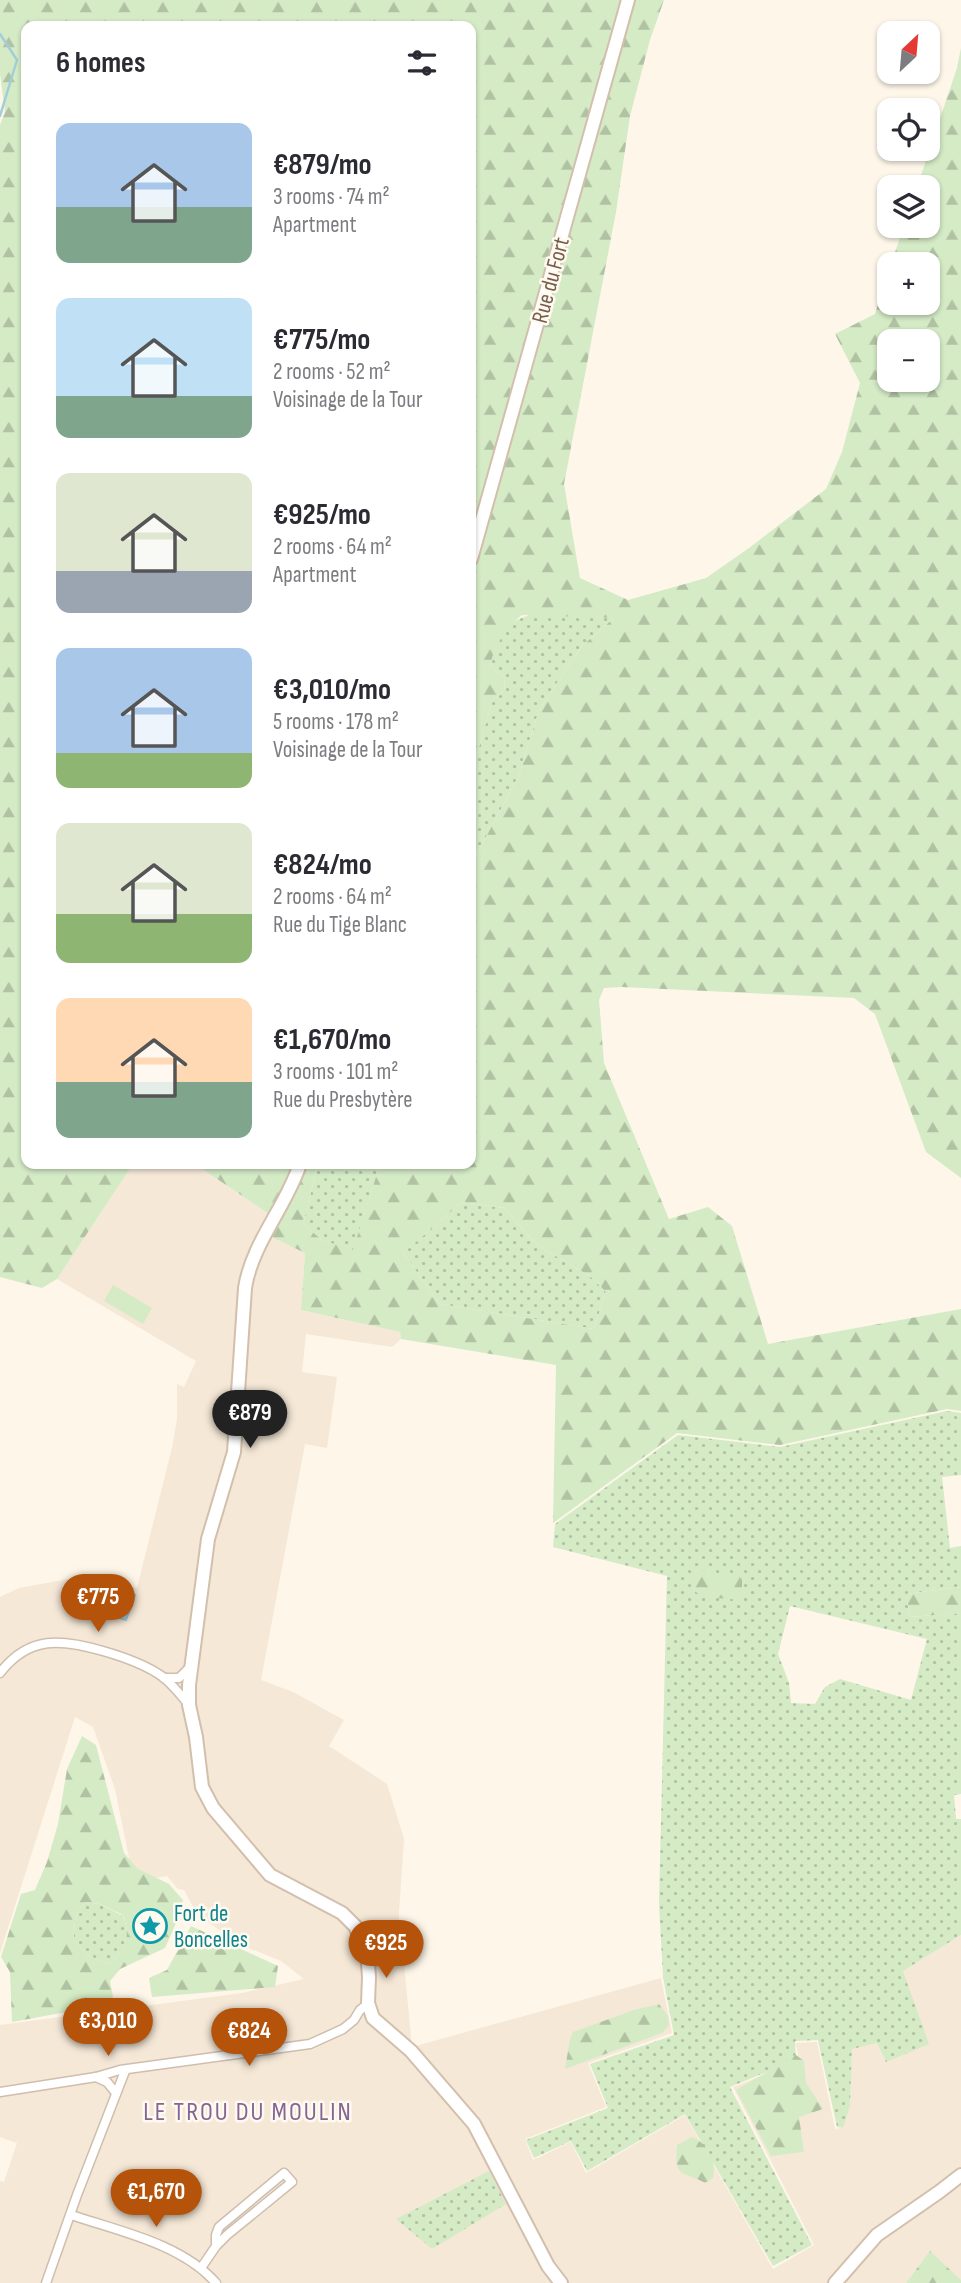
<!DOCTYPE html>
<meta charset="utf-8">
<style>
:root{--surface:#fff;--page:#f2f2f3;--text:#2b2b33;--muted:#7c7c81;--accent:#b45309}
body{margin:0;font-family:"Sofia Sans Condensed",sans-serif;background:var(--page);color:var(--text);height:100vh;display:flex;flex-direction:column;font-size:26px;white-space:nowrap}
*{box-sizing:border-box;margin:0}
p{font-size:23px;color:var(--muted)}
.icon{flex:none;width:38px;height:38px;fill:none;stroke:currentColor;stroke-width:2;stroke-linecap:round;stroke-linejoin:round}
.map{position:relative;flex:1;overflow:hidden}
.side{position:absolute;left:21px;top:21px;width:455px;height:1148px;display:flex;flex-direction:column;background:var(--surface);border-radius:14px;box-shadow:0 2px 5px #0004}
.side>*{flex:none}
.needle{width:46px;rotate:26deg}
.fabs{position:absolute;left:877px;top:21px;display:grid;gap:14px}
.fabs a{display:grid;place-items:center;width:63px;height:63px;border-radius:14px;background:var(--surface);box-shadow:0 2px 5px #0004;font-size:35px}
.price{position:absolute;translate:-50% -60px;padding:0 16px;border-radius:24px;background:var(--accent);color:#fff;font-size:23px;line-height:46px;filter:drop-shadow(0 2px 4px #0008)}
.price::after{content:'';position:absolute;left:50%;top:42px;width:21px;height:16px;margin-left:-10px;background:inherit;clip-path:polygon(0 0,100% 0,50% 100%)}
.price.current{background:#222;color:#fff}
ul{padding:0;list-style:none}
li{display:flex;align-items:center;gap:21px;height:175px;padding:0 35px}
li span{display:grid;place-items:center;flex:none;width:196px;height:140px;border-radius:14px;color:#555}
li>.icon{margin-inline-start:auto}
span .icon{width:84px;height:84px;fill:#fffc;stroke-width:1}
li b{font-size:30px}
h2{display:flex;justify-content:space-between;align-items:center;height:84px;padding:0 35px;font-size:30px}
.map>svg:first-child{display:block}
</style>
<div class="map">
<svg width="961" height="2283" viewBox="0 0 961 2283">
<defs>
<pattern id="grass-dots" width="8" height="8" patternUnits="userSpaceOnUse" patternTransform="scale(1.75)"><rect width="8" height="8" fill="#d4ebc6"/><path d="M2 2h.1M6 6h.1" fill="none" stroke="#b1c2a3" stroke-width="1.8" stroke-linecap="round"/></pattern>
<pattern id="forest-firs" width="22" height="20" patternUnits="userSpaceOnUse" patternTransform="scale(1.75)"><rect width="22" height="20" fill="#d4ebc6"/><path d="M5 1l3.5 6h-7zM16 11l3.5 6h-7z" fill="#b1c2a3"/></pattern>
</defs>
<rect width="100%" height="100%" fill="#fdf6e9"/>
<!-- residential -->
<path fill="#f5e8d7" d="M133,1164H195L272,1216L305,1253L301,1310L400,1332L401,1339L392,1347L306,1334L302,1372L337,1377L327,1448L305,1444L261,1680L293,1692L344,1720L329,1746L387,1784L404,1839L399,1912V1954H403L412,2047L661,1978L672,2033L588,2063L606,2107L525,2139L533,2160L571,2142L586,2173L685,2115L773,2269L814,2245L733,2087L799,2061L796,2043L817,2042L835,2129L842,2128L850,2106L852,2049L877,2043L886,2062L903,1971L961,1935V2280L930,2252L906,2283H0V2181L4,2182L17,2143L0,2137V2025L242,1993L304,1979L281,1961L239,1944L197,1914L184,1890L178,1889L167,1876L134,1882L115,1789L93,1727L75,1717L0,1953V1597L19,1588L80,1577L137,1588L172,1448L177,1419V1384L184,1387L196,1361L57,1279Z"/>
<!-- grass -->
<g fill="url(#grass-dots)" fill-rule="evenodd">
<path d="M538,614L614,618L581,647L539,710L519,775L471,865V775L492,701L504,691L505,679L490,665C497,639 508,616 538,614Z"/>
<path d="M318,1164H380L353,1251L322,1240L303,1224Z"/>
<path d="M462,1202L504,1208L537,1245L590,1276L606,1292L594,1329L440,1304L403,1253Z"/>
<path d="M947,1411L961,1413V1475L942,1477L950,1548L961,1546V1587L906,1594L910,1617L961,1613V1794L954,1795L956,1819H961V1935L903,1971L929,2044L886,2062L877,2043L852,2049L850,2106L843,2128L837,2127L818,2040L795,2041L796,2060L730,2087L812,2245L773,2266L685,2114L587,2171L571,2141L534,2158L526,2140L608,2108L590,2064L674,2035L663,1977L659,1904L667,1576L553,1547L555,1524L678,1435L780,1447ZM790,1606L927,1639L911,1700L840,1679L825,1687L815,1704L791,1703L789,1683L778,1654Z"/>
<path d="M86,1902L100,1904L123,1916C131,1935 126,1953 108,1964L87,1955L74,1940C74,1924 74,1913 86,1902Z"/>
<path d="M489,2171L506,2204L432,2249L396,2219Z"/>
</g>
<!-- forest -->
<g fill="url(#forest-firs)" fill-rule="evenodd">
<path d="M0,0H624L471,544V26H26V1164H133L57,1279L42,1288L0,1277V125L5,112L0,74Z"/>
<path d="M633,0H664L650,40L630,116L616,212L564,484L580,578L628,600L706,578L749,548L826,489L842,452L860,383L835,334L875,314L889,271V303H928V264H891L904,226H928V187H917L957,68L961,48V1178L926,1152L875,1014L854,998L622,987L604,988L599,1000L604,1063L669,1219L708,1207L732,1226L768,1344L961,1309V1411L947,1409L780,1445L677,1433L553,1523L556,1365L401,1339L400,1332L301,1310L305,1253L270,1236L304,1164H318L303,1224L322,1240L353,1250L380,1164H471V865L519,775L539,710L581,647L614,618L522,615C505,629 496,643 490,665L505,679L504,691L492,701L471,775V580ZM889,341H928V380H889ZM462,1202L504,1208L537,1245L590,1276L606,1292L594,1329L440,1304L403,1253Z"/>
<path d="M195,1164H296L272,1216Z"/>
<path d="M697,1569L742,1578V1600L704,1597L694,1591L693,1572Z"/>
<path d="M961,1587V1613L910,1617L906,1594Z"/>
<path d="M82,1736L96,1745L124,1853L138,1869L169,1884L183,1900L181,1912L165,1948L120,1969L110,1981L113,1997L99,2006L12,2022L10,1972L1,1957L21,1894L35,1890L47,1862L58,1824L67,1769ZM86,1902L100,1904L123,1915C131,1935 126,1953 108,1964L87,1955L74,1940C74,1925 74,1913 86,1902Z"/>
<path d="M191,1926L278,1966L275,1987L152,1997L149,1978L167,1970Z"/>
<path d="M659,2004L668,2016L669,2025L662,2033L565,2069L570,2039L573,2032L634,2010Z"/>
<path d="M796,2055L804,2061L806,2083L823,2109L799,2117L804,2152L771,2156L736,2090Z"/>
<path d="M692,2137C708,2143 717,2162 713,2178L705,2183C682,2170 674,2180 677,2145Z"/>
<path d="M930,2251L961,2280V2283H906Z"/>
</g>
<!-- pitch -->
<path fill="#d4ebc6" d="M113,1285L152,1308L143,1324L104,1301Z"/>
<!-- water -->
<path fill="#bcdfe7" stroke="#a3ced9" stroke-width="2" d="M90,1584L135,1595L126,1620L84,1607Z"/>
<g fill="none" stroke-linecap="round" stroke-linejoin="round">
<!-- stream -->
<path stroke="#a3ced9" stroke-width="2.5" d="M0,34L17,60L0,116"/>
<!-- street casing -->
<g stroke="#cfbeae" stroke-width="11">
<g id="street">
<path d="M0,1673C29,1635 62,1639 103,1651C124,1657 145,1664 163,1677C173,1685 181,1695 189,1705"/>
<path d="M164,1678H179L190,1667"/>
<path d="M96,2077L107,2082L116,2093"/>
<path d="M0,2092L96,2077L120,2070L310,2044L343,2029L354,2020L360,2010L368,2004"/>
<path d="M71,2215C119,2231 182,2244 216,2283"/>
<path d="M201,2268L216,2246L227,2235L292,2182L284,2173L219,2227L216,2235V2246"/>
<path d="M46,2283L77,2195L125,2071"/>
</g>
</g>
<!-- secondary casing -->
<g stroke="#d2bfac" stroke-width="16">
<g id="secondary">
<path d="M471,559L628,0"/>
<path d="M300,1164C286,1207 252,1243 245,1288L234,1452L208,1539L189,1685V1705L196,1737L202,1787L213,1808L270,1875L342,1913L355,1926L367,1950L369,1977L368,2003L373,2018L411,2051L474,2124L548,2266L561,2283"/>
<path d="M835,2283L877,2235L939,2192L961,2175"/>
</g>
</g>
<!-- street -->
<use href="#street" stroke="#fff" stroke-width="8"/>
<!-- secondary -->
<use href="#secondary" stroke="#fff" stroke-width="12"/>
</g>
<!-- icons -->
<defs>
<g id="sight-ring" transform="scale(1.75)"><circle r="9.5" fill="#fffaf0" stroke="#0f9aa8" stroke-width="1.5"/><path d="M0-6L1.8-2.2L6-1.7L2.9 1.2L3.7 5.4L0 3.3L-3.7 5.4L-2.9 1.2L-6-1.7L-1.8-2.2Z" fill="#0f9aa8"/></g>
</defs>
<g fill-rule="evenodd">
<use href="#sight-ring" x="150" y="1926"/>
</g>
<g text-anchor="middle" stroke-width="5" stroke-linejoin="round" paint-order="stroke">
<!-- street labels -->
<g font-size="23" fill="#785d4c" stroke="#fffaf0">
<text transform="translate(550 280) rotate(-75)" y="8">Rue du Fort</text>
</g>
<!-- culture labels -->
<g font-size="23" fill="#0d838f" stroke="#fffaf0" text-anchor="start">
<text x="174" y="1921">Fort de<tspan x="174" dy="26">Boncelles</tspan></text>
</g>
<!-- quarter labels -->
<g font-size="26" letter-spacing="2" fill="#866494" stroke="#fffaf0">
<text x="248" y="2120">LE TROU DU MOULIN</text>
</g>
</g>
</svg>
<div class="fabs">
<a><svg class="needle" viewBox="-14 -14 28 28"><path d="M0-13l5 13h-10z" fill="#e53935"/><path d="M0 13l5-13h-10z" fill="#7c7c81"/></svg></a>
<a><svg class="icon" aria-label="locate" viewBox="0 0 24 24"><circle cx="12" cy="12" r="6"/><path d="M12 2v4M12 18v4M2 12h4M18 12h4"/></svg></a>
<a><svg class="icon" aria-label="layers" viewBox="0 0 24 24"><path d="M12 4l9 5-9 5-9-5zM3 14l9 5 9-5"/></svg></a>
<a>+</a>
<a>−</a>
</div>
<b class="price current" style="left:250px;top:1450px">€879</b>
<b class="price" style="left:98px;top:1634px">€775</b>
<b class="price" style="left:386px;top:1980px">€925</b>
<b class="price" style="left:108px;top:2058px">€3,010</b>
<b class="price" style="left:249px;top:2068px">€824</b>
<b class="price" style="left:156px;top:2229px">€1,670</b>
<section class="side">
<h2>6 homes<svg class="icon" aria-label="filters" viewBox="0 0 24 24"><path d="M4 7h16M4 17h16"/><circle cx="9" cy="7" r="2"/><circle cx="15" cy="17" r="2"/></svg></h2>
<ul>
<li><span style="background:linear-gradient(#a9c7e8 60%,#7fa58c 0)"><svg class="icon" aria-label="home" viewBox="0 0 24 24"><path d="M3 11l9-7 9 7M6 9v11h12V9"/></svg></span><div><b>€879/mo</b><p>3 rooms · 74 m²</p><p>Apartment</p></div></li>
<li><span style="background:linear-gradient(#bfe0f5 70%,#7fa58c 0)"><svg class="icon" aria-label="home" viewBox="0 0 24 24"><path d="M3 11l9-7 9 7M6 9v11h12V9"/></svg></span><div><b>€775/mo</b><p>2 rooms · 52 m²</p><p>Voisinage de la Tour</p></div></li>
<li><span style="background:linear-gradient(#dfe7d0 70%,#9aa5b1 0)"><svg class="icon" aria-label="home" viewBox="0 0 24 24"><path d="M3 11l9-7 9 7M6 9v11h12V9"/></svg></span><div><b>€925/mo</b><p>2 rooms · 64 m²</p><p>Apartment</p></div></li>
<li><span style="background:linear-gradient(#a9c7e8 75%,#8fb573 0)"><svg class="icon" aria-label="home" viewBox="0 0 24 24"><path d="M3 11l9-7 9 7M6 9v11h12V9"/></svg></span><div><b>€3,010/mo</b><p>5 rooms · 178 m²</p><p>Voisinage de la Tour</p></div></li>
<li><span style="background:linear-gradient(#dfe7d0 65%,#8fb573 0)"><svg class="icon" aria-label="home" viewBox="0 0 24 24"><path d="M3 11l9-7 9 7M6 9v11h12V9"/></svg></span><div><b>€824/mo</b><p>2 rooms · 64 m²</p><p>Rue du Tige Blanc</p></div></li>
<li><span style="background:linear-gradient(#ffd9b3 60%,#7fa58c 0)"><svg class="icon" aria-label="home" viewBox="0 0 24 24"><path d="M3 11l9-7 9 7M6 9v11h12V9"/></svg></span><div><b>€1,670/mo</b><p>3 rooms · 101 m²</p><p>Rue du Presbytère</p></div></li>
</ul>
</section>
</div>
